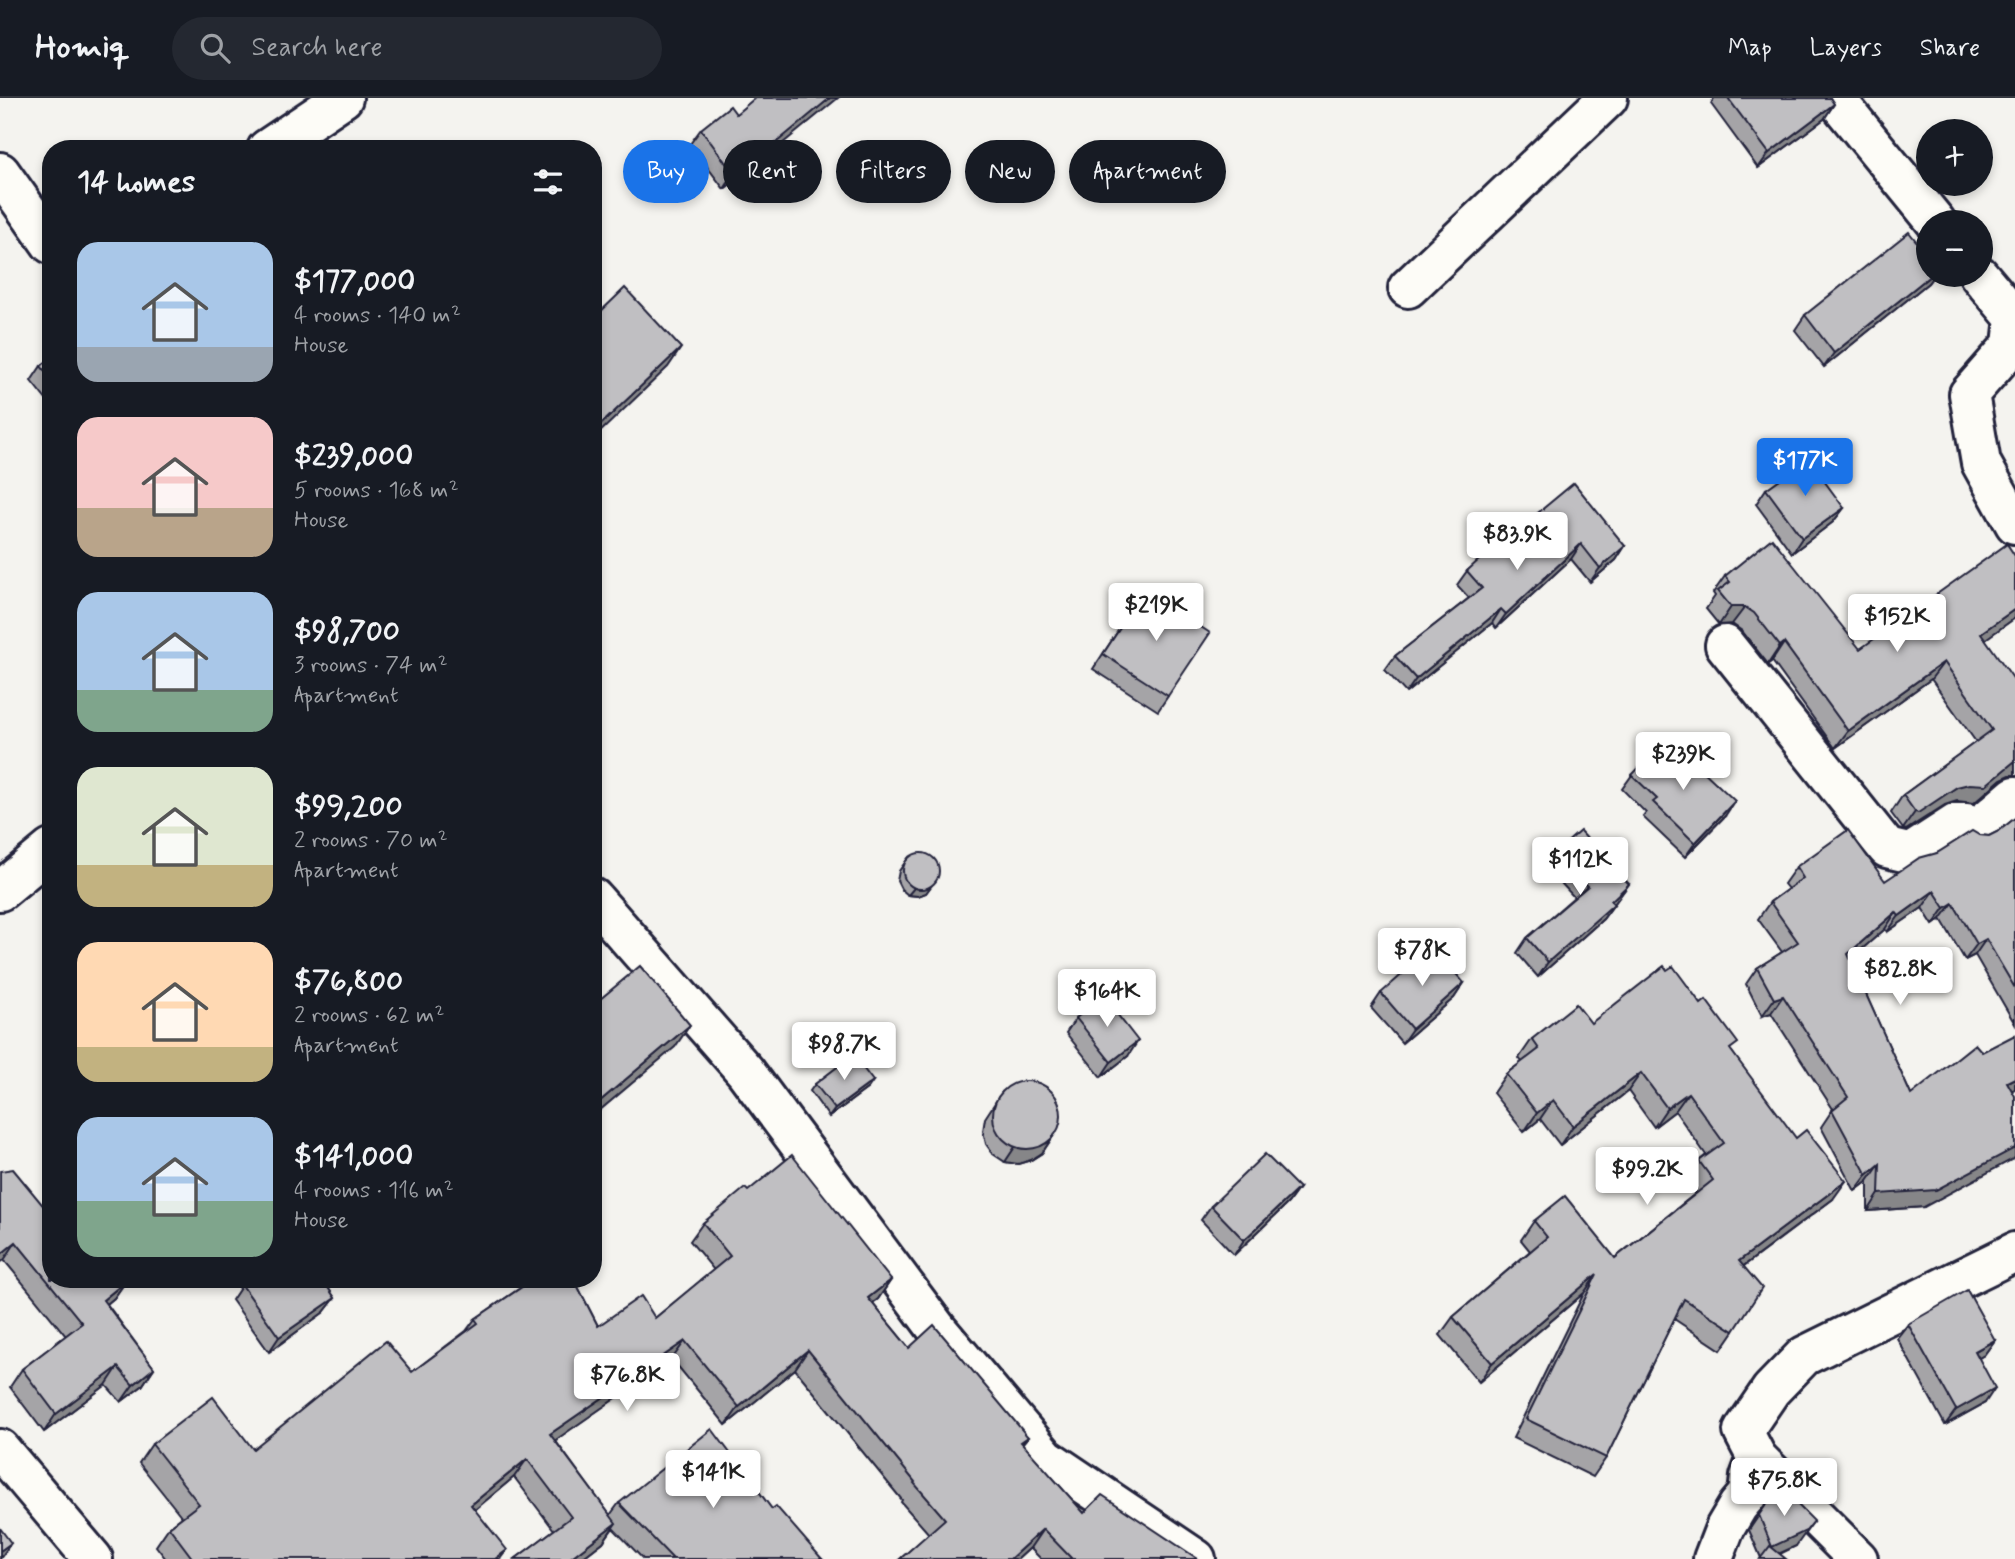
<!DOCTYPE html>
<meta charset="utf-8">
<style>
:root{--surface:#171b24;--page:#242831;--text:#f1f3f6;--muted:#9ea1a6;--line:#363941;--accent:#1a73e8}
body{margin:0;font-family:Mynerve,sans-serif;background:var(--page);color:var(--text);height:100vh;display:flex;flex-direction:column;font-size:26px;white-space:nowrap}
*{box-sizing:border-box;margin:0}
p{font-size:23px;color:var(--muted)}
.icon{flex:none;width:38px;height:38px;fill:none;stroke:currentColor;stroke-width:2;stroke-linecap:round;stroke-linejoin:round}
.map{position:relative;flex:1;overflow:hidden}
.sheet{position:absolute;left:42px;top:42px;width:560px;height:1148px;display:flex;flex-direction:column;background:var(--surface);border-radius:28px;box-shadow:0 4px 10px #0003}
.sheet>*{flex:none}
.top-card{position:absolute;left:623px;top:42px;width:665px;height:63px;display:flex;gap:14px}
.tools{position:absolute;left:1916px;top:21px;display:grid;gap:14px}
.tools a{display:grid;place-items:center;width:77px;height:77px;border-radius:50%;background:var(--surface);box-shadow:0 4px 10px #0003;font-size:35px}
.price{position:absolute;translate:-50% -60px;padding:0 16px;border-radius:7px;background:#fff;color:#222;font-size:23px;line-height:46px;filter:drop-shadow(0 2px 4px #0008)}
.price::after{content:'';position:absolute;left:50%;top:42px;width:21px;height:16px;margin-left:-10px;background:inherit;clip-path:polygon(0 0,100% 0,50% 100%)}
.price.current{background:var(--accent);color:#fff}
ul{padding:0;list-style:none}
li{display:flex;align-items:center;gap:21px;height:175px;padding:0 35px}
li span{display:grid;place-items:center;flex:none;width:196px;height:140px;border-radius:21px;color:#555}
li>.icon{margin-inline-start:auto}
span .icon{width:84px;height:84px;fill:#fffc;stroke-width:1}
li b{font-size:30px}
h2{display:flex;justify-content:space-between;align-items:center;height:84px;padding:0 35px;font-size:30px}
.tag{padding:0 24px;border-radius:32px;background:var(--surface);box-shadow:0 4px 10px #0003;font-size:24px;line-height:63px}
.tag.current{background:var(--accent);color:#fff}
header{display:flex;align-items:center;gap:42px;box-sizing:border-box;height:98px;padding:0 35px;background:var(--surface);border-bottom:2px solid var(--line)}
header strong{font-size:33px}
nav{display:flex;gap:38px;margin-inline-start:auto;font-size:24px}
.search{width:490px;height:63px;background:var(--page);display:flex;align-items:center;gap:18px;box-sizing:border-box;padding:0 24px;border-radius:38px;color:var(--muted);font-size:26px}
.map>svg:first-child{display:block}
</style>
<header>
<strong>Homiq</strong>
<div class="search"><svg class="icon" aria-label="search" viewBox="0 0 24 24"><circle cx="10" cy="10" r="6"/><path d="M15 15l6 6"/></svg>Search here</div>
<nav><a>Map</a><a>Layers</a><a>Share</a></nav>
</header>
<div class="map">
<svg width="2015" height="1461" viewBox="0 0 2015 1461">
<rect width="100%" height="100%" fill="#f4f3ef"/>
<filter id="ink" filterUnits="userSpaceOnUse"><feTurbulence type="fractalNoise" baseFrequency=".0143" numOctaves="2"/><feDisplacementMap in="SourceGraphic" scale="14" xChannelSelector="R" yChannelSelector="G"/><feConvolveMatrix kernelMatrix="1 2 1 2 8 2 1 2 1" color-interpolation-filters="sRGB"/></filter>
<g filter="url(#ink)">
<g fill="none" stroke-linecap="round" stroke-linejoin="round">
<!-- minor casing -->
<g stroke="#22223b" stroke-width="44">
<g id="minor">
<path d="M1835,0L1936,124"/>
<path d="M267,51L343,0"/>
<path d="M0,74L51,146"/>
<path d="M1979,177L2015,220L2012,247L1969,296L1981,365L2015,426"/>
<path d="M1408,190L1608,0"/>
<path d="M1725,547L1887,750L1908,755L1914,753L1957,725H1967L1974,733L2015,698"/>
<path d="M0,793L51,751"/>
<path d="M593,800L745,973L937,1231L1046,1360L1196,1461"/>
<path d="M0,1351L93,1461"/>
<path d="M1757,1360L1743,1333L1771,1292L1804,1258L2015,1154"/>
<path d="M1713,1461L1725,1430L1738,1408L1748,1396L1750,1379L1757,1360L1858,1461"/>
</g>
</g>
<!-- minor -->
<use href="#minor" stroke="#fdfcf7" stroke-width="38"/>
</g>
<!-- wall -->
<g fill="#a5a4a7" stroke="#22223b" stroke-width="2">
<path d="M1714,0H1830L1834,6L1824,21L1758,70L1711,6Z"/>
<path d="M701,31L760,64L724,91L690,46Z"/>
<path d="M1928,177H1934L1928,185L1824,269L1795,232L1805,217Z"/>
<path d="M51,260V308L31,283L41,268Z"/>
<path d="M1766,391L1844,410L1833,424L1792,455L1756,406Z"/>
<path d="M1516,433L1625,448L1616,462L1590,484L1571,461L1496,530L1492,525L1406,595L1385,572L1395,558L1469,500L1457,487L1467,473Z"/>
<path d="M2015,458V520L1985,541L2010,677L2001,681L1974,705L1957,703L1945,707L1906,732L1903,731L1891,715L1903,697L1976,644L1931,581L1835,650L1772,563L1768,566L1742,533L1732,526L1719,527L1706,511L1715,498L1713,495L1725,478L1860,551Z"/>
<path d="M1145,492L1168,598L1158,613L1093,571Z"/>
<path d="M1632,677L1725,718L1685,759L1643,719L1646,715L1622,691Z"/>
<path d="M2015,720V926L1975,857L1965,862L1941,821L1933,827L1922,810L1887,834L1885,831L1850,861L1911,997L2012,992L1924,1109L1868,1113V1083L1855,1093L1821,1029L1833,1011L1771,915L1762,918L1746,886L1757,870L1782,854L1758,821L1770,804L1788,791L1784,786L1796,769L1885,783L1937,755L1979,737L1989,738L1999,733Z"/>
<path d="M1556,754L1629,786L1603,821L1538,879L1517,855L1527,840L1574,799L1546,769Z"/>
<path d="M909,759L937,780L926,795L918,798L908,797L901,791L897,783L899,773Z"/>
<path d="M1464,885L1454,900L1402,945L1371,910L1381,895Z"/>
<path d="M1076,920L1128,958L1101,979L1066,935Z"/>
<path d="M1591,925L1732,954L1833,1101L1744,1168L1734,1233L1721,1252L1674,1221L1606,1360L1593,1379L1513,1340L1584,1195L1479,1284L1440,1237L1453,1219L1530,1153L1521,1142L1534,1123L1615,1160L1696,1095L1686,1081L1699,1063L1706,1057L1675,1013L1654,1029L1628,993L1560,1047L1540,1021L1524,1034L1493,995L1506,976L1522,964L1519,960L1532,941Z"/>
<path d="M873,983L868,990L829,1019L810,993L815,986Z"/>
<path d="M1002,994L1052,1040L1042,1055L1031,1062L1018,1066L1005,1064L993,1056L986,1046L983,1033L985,1020Z"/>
<path d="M0,1073L51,1181L126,1183L114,1200L107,1206L154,1270L142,1288L121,1304L106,1287L44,1334L10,1289L22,1271L66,1238L4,1162Z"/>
<path d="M1299,1090L1288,1105L1234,1157L1201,1122L1211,1108Z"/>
<path d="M748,1093L891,1182L878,1201L872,1205L909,1250L1028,1339L1022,1346L1084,1415L1198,1461H1041L1030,1450L1018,1461H900L929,1436L901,1404L902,1402L795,1271L726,1327L672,1261L555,1342L610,1417L619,1405L772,1411L822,1461H643L613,1430L603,1444L581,1461H515L554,1432L514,1379L474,1412L500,1461H166L156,1448L169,1429L182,1419L139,1365L152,1346L253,1351L412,1274L466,1233L475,1221L523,1188L528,1181H574L598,1228L655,1220L714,1172L690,1143L703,1125Z"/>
<path d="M246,1181H322L335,1200L324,1214L269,1254L232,1202L242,1187L247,1184Z"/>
<path d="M1908,1226L1995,1242L1984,1257L1979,1260L1985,1305L1945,1327L1897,1240Z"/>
<path d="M1779,1388L1796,1448L1780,1456L1761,1460L1749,1432Z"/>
</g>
<!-- shaded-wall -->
<g fill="#868688" stroke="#22223b" stroke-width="2">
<path d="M830,0H838L760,64L724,91L734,76Z"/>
<path d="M1834,6L1824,21L1758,70L1769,55Z"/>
<path d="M1931,177H1934L1928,185L1824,269L1834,255Z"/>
<path d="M681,250L668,269L593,341V334Z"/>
<path d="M1844,410L1833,424L1792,455L1802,440Z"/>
<path d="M1581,446L1571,461L1496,530L1506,516Z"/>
<path d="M1625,448L1616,462L1590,484L1600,470Z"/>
<path d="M1731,509H1745L1732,526L1719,527Z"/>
<path d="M1501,511L1492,525L1406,595L1416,581Z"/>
<path d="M2015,511V520L1969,553L1981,535Z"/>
<path d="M1784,545L1772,563L1768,566L1780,548Z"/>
<path d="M1944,564L1931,581L1835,650L1848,633Z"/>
<path d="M2015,663V677H2010L2001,681L1974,705L1957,703L1945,707L1906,732L1903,731L1915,714L1957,689Z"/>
<path d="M1735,703L1725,718L1685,759L1695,745Z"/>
<path d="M1629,786L1603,821L1538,879L1548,864Z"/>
<path d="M932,787L926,795L918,798L908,797L914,790Z"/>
<path d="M1934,793L1922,810L1887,834L1899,818Z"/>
<path d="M1953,805L1941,821L1933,827L1945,810Z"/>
<path d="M1896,814L1885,831L1837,873L1848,856Z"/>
<path d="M1986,841L1975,857L1965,862L1977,846Z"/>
<path d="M1464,885L1454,900L1402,945L1412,931Z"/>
<path d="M1783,898L1771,915L1762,918L1774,901Z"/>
<path d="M690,927L675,949L593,1018V1009Z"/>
<path d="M1138,943L1128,958L1101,979L1111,964Z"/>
<path d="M1641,975L1628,993L1560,1047L1573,1028Z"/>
<path d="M2015,980V991L1995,1001L2007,984Z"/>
<path d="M873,983L868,990L829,1019L835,1011Z"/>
<path d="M1688,995L1675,1013L1654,1029L1667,1010Z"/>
<path d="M1553,1002L1540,1021L1524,1034L1537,1015Z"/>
<path d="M1052,1040L1042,1055L1031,1062L1018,1066L1005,1064L1015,1049Z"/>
<path d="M2015,1050V1060L1924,1109L1868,1113L1879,1096Z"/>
<path d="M1880,1066L1868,1083L1855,1093L1867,1077Z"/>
<path d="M1846,1083L1833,1101L1726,1181L1739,1163Z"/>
<path d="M1299,1090L1288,1105L1234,1157L1244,1142Z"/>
<path d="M16,1144L4,1162L0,1165V1157Z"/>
<path d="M1597,1176L1584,1195L1479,1284L1492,1265Z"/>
<path d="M891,1182L878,1201L855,1219L868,1200Z"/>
<path d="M126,1183L114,1200L91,1219L103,1202Z"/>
<path d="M335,1200L324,1214L269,1254L279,1239Z"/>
<path d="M1995,1242L1984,1257L1965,1268L1975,1253Z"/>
<path d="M685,1243L672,1261L537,1355L550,1336Z"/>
<path d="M808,1252L795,1271L726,1327L739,1309Z"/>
<path d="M118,1269L106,1287L44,1334L56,1316Z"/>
<path d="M154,1270L142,1288L121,1304L133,1287Z"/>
<path d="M1995,1290L1985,1305L1945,1327L1956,1312Z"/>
<path d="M527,1361L514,1379L458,1426L471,1407Z"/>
<path d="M1814,1423L1796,1448L1767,1461L1772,1449Z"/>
<path d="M616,1425L603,1444L581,1461H569Z"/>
<path d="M1043,1431L1030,1450L1018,1461H1010Z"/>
<path d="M11,1445L0,1461V1453Z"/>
<path d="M507,1452L500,1461H495Z"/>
</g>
<!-- building -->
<g fill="#c0bfc2" stroke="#22223b" stroke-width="2">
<path d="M755,0H830L771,49L734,76L701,31L730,8L736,16Z"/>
<path d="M1728,0H1830L1834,6L1769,55Z"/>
<path d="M1909,134L1928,158V177H1931L1834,255L1805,217Z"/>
<path d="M625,190L681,250L593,334V221Z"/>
<path d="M51,260V281L41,268Z"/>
<path d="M1808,361L1844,410L1802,440L1766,391Z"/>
<path d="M1574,385L1625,448L1600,470L1581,446L1506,516L1501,511L1416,581L1395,558L1482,490L1467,473L1513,430L1516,433Z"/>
<path d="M1772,440L1860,551L2007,446L2015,458V511L1981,535L2015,583V663L1986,687L1969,686L1957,689L1918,715L1915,714L1903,697L1992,632L1944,564L1848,633L1784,545L1780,548L1754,515L1745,509H1731L1718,493L1730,484L1725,478Z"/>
<path d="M1145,492L1210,535L1168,598L1103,556Z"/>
<path d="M1663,644L1690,670L1698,668L1735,703L1695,745L1653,704L1657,701L1632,677Z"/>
<path d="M2015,720V890L1986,841L1977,846L1953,805L1945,810L1934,793L1899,818L1896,814L1848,856L1911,997L1975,946L1982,954L2015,937V980L2007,984L2015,998V1050L1936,1092L1879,1096L1880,1066L1867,1077L1832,1012L1848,999L1783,898L1774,901L1757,870L1798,844L1770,804L1803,780L1796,769L1848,732L1885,783L1919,760L1937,755L1972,733L1979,737L1989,738L1999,733Z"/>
<path d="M1580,733L1629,786L1611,803L1614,806L1548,864L1527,840L1588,788L1556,754Z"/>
<circle cx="921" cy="773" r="18"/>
<path d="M1433,849L1464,885L1412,931L1381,895Z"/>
<path d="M640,868L690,927L593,1009V907Z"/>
<path d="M1664,868L1667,872L1673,868L1701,906L1706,902L1738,945L1730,951L1796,1040L1806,1032L1846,1083L1739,1163L1762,1190L1734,1233L1684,1201L1606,1360L1526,1321L1597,1176L1492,1265L1453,1219L1547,1139L1534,1123L1565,1098L1615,1160L1713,1082L1699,1063L1724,1045L1688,995L1667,1010L1641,975L1573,1028L1553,1002L1537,1015L1506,976L1539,951L1532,941L1576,906L1591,925Z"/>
<path d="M1103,898L1138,943L1111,964L1076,920Z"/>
<path d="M853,957L873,983L835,1011L815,986Z"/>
<circle cx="1027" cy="1017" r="34"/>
<path d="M1265,1056L1299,1090L1244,1142L1211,1108Z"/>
<path d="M792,1057L891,1182L868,1200L909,1250L934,1227L1028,1339L1021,1344L1084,1415L1102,1397L1198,1461H1072L1043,1431L1010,1461H900L945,1421L914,1385L915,1384L808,1252L739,1309L685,1243L550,1336L616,1425L569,1461H515L571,1419L527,1361L471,1407L507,1452L495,1461H193L169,1429L199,1406L152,1346L213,1299L253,1351L386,1243L412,1274L478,1225L475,1221L532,1182L531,1181H574L598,1228L641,1198L655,1220L730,1158L703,1125L745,1090L748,1093Z"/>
<path d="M13,1071L51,1117V1181H125L126,1183L103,1202L154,1270L133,1287L118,1269L56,1316L22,1271L82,1225L16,1144L0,1157V1073Z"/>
<path d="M251,1181H322L335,1200L279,1239L242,1187Z"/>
<path d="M1967,1192L1995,1242L1975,1253L1995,1290L1956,1312L1908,1226Z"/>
<path d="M712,1331L772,1411L776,1408L822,1461H673L619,1405Z"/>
<path d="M1779,1388L1814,1423L1806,1433L1772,1449L1759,1417Z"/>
<path d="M0,1430L11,1445L0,1453Z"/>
<path d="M1770,1448L1786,1461H1760Z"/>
</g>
</g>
</svg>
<div class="tools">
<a>+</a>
<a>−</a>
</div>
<b class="price current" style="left:1805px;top:400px">$177K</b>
<b class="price" style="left:1517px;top:474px">$83.9K</b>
<b class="price" style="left:1156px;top:545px">$219K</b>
<b class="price" style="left:1897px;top:556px">$152K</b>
<b class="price" style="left:1683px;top:694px">$239K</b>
<b class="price" style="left:1580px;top:799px">$112K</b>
<b class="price" style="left:1422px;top:890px">$78K</b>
<b class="price" style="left:1900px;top:909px">$82.8K</b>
<b class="price" style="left:1107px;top:931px">$164K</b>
<b class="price" style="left:844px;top:984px">$98.7K</b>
<b class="price" style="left:1647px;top:1109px">$99.2K</b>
<b class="price" style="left:627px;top:1315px">$76.8K</b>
<b class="price" style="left:713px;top:1412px">$141K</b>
<b class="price" style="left:1784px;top:1420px">$75.8K</b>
<div class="top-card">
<a class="tag current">Buy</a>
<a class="tag">Rent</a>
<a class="tag">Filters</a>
<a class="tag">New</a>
<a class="tag">Apartment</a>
</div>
<section class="sheet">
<h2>14 homes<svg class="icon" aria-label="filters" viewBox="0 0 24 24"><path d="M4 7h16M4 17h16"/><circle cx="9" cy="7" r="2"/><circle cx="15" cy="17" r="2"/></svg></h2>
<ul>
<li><span style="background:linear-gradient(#a9c7e8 75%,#9aa5b1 0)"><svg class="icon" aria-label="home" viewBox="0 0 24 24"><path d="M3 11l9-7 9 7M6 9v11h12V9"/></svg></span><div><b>$177,000</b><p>4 rooms · 140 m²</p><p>House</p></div></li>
<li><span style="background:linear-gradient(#f6c9c9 65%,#b9a48a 0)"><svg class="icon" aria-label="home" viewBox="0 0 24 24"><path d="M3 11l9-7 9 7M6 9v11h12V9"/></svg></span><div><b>$239,000</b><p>5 rooms · 168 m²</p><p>House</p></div></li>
<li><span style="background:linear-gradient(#a9c7e8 70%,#7fa58c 0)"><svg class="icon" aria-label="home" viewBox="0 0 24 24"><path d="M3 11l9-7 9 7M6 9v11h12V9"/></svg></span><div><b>$98,700</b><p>3 rooms · 74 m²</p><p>Apartment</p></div></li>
<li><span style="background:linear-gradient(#dfe7d0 70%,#c2b280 0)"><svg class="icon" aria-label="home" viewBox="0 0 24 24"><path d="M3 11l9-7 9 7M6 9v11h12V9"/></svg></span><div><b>$99,200</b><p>2 rooms · 70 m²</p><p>Apartment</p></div></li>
<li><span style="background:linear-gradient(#ffd9b3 75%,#c2b280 0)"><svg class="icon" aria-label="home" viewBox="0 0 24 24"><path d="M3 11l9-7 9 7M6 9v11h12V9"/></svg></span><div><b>$76,800</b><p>2 rooms · 62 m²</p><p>Apartment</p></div></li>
<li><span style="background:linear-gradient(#a9c7e8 60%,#7fa58c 0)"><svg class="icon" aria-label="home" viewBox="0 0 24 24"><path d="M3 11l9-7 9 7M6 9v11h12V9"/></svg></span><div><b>$141,000</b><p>4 rooms · 116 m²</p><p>House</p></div></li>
</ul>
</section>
</div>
